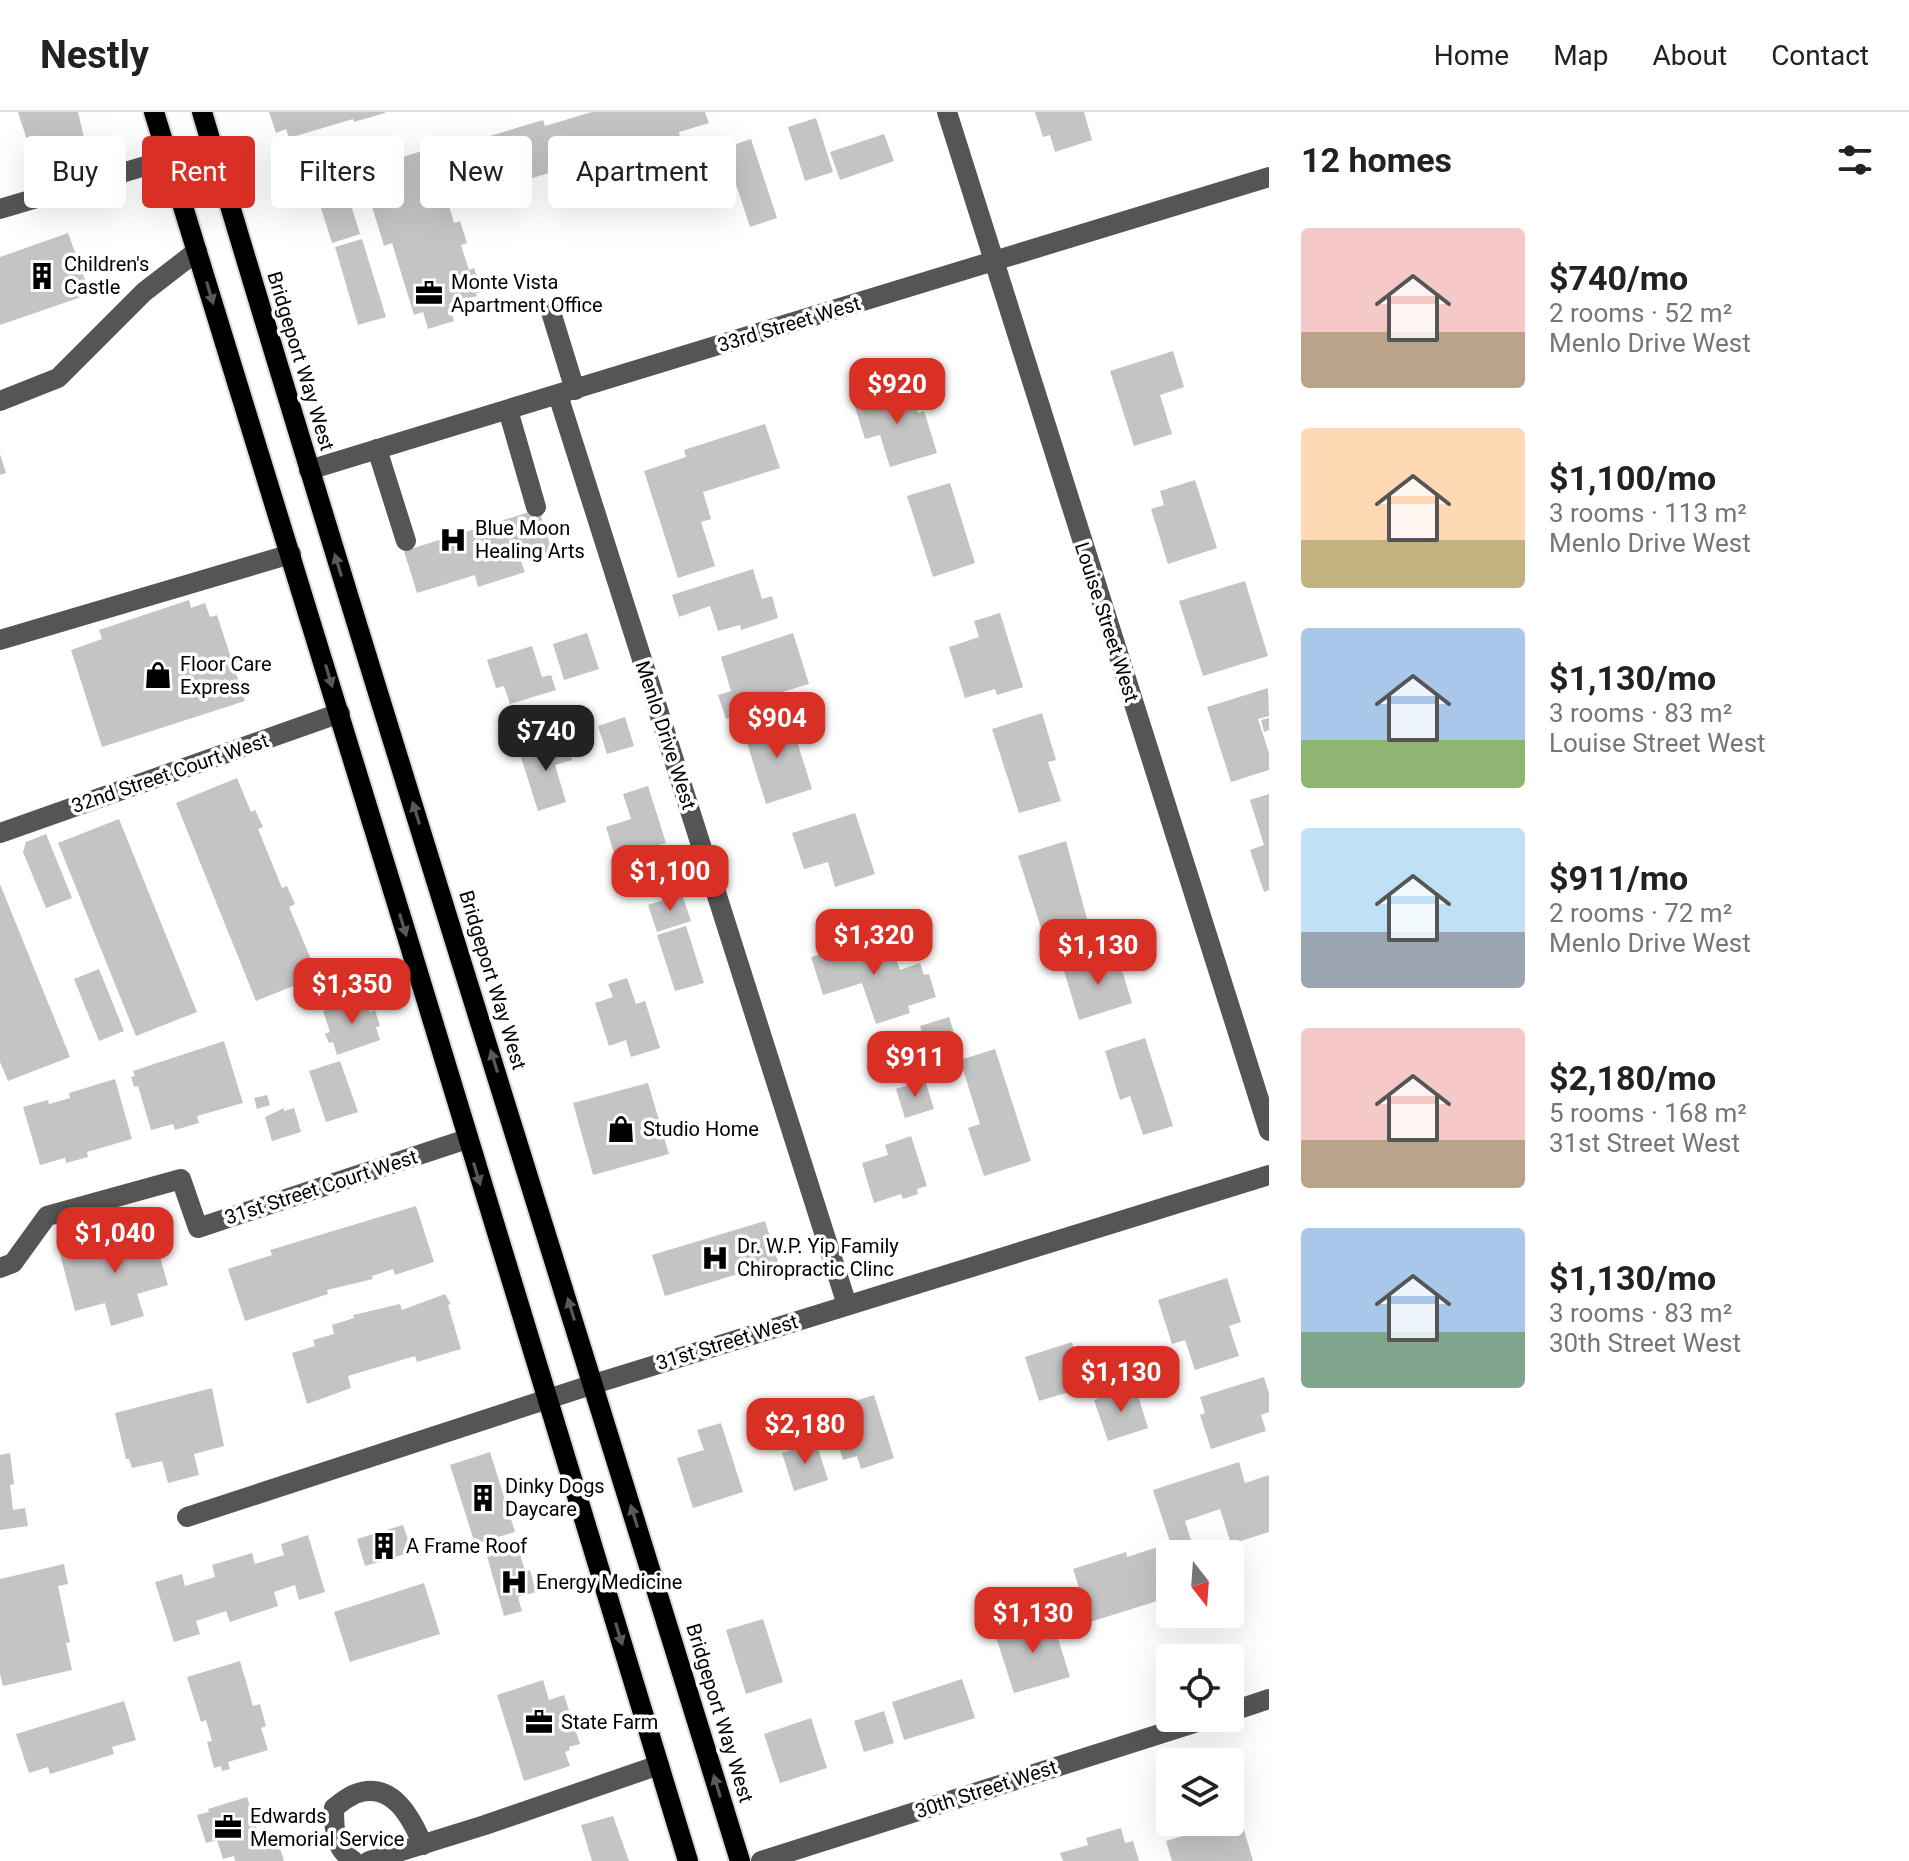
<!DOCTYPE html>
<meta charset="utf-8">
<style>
:root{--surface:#fff;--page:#f2f2f2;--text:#222;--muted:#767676;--line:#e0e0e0;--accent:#d93025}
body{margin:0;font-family:Roboto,sans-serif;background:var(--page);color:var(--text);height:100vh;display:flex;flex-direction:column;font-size:30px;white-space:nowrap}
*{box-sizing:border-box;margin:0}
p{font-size:26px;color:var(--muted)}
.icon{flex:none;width:44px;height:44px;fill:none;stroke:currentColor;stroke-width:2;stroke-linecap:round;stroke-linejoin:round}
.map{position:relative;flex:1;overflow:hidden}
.drawer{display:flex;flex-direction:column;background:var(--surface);width:640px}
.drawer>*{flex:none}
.guide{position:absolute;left:24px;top:24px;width:760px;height:72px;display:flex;gap:16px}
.needle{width:52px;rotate:163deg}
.fabs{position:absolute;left:1156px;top:1428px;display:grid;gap:16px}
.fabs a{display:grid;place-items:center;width:88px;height:88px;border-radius:8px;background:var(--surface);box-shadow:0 8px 32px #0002;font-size:40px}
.price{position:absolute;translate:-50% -68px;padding:0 18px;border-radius:16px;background:var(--accent);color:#fff;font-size:26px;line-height:52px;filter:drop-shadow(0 2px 4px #0008)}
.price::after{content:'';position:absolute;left:50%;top:48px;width:24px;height:18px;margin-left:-12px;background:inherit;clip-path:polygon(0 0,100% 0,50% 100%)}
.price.active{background:#222;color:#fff}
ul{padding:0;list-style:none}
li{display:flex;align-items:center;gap:24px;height:200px;padding:0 32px}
li span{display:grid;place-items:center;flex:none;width:224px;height:160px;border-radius:8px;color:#555}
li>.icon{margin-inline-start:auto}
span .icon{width:96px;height:96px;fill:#fffc;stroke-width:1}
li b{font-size:34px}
h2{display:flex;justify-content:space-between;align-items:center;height:96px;padding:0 32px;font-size:34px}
.pill{padding:0 28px;border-radius:8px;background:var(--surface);box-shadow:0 8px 32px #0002;font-size:28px;line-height:72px}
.pill.active{background:var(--accent);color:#fff}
header{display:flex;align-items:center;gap:48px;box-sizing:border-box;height:112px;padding:0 40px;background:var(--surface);border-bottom:2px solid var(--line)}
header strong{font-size:38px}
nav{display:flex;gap:44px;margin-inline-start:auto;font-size:28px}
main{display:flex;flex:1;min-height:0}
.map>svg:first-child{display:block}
</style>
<header>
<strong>Nestly</strong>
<nav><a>Home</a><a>Map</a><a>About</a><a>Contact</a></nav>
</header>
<main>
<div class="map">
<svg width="1269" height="1749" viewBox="0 0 1269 1749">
<rect width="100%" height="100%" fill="#fff"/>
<!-- building -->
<g fill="#c4c4c4">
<path d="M18,0H78L86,34L45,47L44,44L33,47Z"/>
<path d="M269,0H385V1L354,10L353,7L289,26L286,17L276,21Z"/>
<path d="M592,0H705L709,11L679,20L680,25L665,30L664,26L637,34L639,42L607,52L608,57L590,63L589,57L558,66L555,59L526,68L528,72L513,76L512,72L478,82L464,37L491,29L490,24L543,8L545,14Z"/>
<path d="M1035,0H1084L1092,28L1055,40L1050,23L1043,25Z"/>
<path d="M816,6L833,60L805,69L788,15Z"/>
<path d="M884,22L894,49L840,68L830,40Z"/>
<path d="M751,27L777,106L750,115L724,36Z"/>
<path d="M422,39L425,48L432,46L436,60L430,62L438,90L447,87L454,111L460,109L467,131L461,133L469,158L474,156L482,180L476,181L477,184L449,192L454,209L428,217L423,200L414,203L392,131L384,134L361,58Z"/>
<path d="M343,68L360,122L332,131L315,77Z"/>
<path d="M68,121L90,182L0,213V145Z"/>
<path d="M362,127L386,205L358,213L335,135Z"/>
<path d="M1173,239L1184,275L1160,283L1172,322L1134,334L1110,259Z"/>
<path d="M910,274L918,301L924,299L937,341L890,355L880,323L865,327L854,292Z"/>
<path d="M765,312L780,356L703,380L711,407L701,410L715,454L678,466L644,359L686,345L684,338Z"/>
<path d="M0,342L6,361L0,363Z"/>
<path d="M1195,368L1217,436L1168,452L1151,397L1164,393L1160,379Z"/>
<path d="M950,371L975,451L933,465L907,384Z"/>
<path d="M539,397L552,439L521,449L525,460L478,475L475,463L417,481L404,439Z"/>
<path d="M753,457L762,487L772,484L778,506L741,518L740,513L718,519L710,494L679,505L672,483Z"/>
<path d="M1245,469L1268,544L1203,564L1179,489Z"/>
<path d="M189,488L191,496L205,491L210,505L217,503L245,589L102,635L71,538L102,527L99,518Z"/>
<path d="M1000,501L1023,575L997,583L995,577L965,586L949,535L979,525L974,509Z"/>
<path d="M587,521L599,557L564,568L553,532Z"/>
<path d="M793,521L809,572L762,586L765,595L726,607L718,583L731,579L721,545Z"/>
<path d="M532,534L542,565L551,563L556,578L510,592L504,574L496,576L487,548Z"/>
<path d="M1268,576L1269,604L1258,607L1269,641V658L1231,670L1207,595Z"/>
<path d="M1042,601L1056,648L1048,650L1061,689L1019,701L992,617Z"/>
<path d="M789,604L812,677L766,692L743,618Z"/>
<path d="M625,605L634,634L607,642L598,614Z"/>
<path d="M1269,606V618L1264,620L1261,608Z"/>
<path d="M565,627L572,648L555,653L566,690L538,699L520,642Z"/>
<path d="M237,666L251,700L255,698L263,715L258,717L282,776L287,774L295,792L289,795L318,864L256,889L176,691Z"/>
<path d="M648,674L666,731L635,740L633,735L614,741L606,715L631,707L623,682Z"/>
<path d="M1269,682V778L1264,780L1250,738L1264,733L1250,688Z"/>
<path d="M855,701L875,762L835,775L828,750L804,757L792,721Z"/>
<path d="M119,707L197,900L136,924L58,731Z"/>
<path d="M46,722L72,786L46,796L23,740L26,730Z"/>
<path d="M1066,729L1088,811L1044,825L1018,744Z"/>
<path d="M0,772L70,945L8,969L0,950Z"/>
<path d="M682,782L691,809L657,820L648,793Z"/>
<path d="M686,814L704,871L675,879L657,823Z"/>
<path d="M888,820L900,858L920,851L924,863L929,862L936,885L908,894L910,901L876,912L862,871L823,883L811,845Z"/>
<path d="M1117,842L1132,891L1079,908L1064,859Z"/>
<path d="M99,857L124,919L99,929L74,867Z"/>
<path d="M627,866L636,892L645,889L660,936L631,945L626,928L609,934L595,891L613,885L608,872Z"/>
<path d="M365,885L370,900L375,898L380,914L376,915L380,928L337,943L333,930L329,931L325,922L330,920L323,899Z"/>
<path d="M949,905L959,937L930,946L920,914Z"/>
<path d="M1145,926L1173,1014L1143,1023L1130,984L1120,988L1105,939Z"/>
<path d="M224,929L243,991L197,1004L199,1011L175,1018L173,1012L151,1018L138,974L134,975L131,965L135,964L133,959Z"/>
<path d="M995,937L1031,1049L984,1064L968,1016L980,1012L960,948Z"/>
<path d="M340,949L358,1000L326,1010L309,959Z"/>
<path d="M115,967L132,1027L87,1040L88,1045L66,1051L65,1046L40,1053L23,995L48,988L49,992L70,986L69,981Z"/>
<path d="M925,968L934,997L905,1006L896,977Z"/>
<path d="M648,971L669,1042L593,1063L573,991Z"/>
<path d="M267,983L270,993L257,997L254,986Z"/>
<path d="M284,996V999L294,996L301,1020L272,1029L265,1005Z"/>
<path d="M911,1024L927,1074L917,1077L918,1082L903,1087L901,1082L874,1091L862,1051L888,1043L885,1033Z"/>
<path d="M416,1094L434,1150L395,1163L393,1157L372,1164L373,1167L327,1178L328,1182L245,1209L228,1157L272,1143L270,1138Z"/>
<path d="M765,1109L778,1150L665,1184L652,1143Z"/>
<path d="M152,1117L168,1173L137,1182L144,1204L111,1214L105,1191L75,1199L60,1142Z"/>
<path d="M1227,1166L1241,1210L1229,1214L1239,1244L1195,1258L1185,1228L1172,1232L1158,1188Z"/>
<path d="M445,1182L451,1192L448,1193L461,1237L417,1250L415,1244L348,1264L351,1276L307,1292L292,1241L315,1234L313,1228L334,1222L332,1213L354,1206L353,1203L400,1192L402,1198Z"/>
<path d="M1072,1230L1086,1275L1039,1289L1025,1245Z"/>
<path d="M1264,1265L1269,1281V1300L1261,1303L1266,1319L1211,1337L1200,1303L1205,1301L1200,1285Z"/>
<path d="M1135,1274L1148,1316L1108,1329L1094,1288Z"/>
<path d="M212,1276L224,1334L194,1342L199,1363L168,1371L162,1349L132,1356L129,1347H126L115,1301Z"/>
<path d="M874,1283L894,1346L861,1357L857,1344L843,1348L827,1298Z"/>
<path d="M721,1311L743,1380L693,1396L677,1346L704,1338L697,1318Z"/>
<path d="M816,1330L828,1368L794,1379L782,1341Z"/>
<path d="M490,1340L515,1420L475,1432L450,1353Z"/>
<path d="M10,1341L14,1372L10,1373L13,1398L25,1396L28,1414L0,1418V1343Z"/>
<path d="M1239,1350L1245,1371L1269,1363V1420L1231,1432L1220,1397L1185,1409L1195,1441L1174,1442L1153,1378Z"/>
<path d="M403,1413L412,1440L365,1454L357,1427Z"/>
<path d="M308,1423L325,1480L299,1488L295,1473L274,1480L278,1494L230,1510L226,1499L196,1509L200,1522L174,1530L155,1470L182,1462L185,1474L215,1465L212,1453L252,1441L255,1452L284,1443L281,1432Z"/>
<path d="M518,1435L525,1459L530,1458L536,1480L518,1485L522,1499L504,1504L487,1444Z"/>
<path d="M1158,1435L1170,1471V1485L1090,1510L1073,1457L1126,1440L1127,1445Z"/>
<path d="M64,1452L68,1472L58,1474L70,1530L66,1531L72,1558L3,1574L0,1562V1467Z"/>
<path d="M424,1471L440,1522L350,1550L334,1500Z"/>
<path d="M1051,1504L1070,1565L1014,1581L995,1522Z"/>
<path d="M763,1507L783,1570L746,1582L726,1518Z"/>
<path d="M240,1549L253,1594L260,1592L266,1614L261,1616L268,1638L228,1650L230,1657L222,1659L221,1654L214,1656L207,1630L212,1629L206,1608L201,1610L187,1565Z"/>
<path d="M962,1567L975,1606L904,1628L892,1590Z"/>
<path d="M543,1568L549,1588L564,1583L580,1632L569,1635L570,1638L565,1640L570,1654L524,1669L497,1583Z"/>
<path d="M124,1589L136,1628L112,1635L114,1642L50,1662L48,1655L29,1661L16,1622Z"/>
<path d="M884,1599L894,1631L864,1640L854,1609Z"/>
<path d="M811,1606L827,1656L780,1671L764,1622Z"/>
<path d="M247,1685L261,1731L277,1726L284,1749H235L234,1744L223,1747L217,1728L206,1731L197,1703L209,1700L208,1697Z"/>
<path d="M1231,1697L1234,1706L1240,1704L1253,1749H1172L1166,1729L1206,1717L1204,1710H1230Z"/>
<path d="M613,1704L629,1749H592L581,1713Z"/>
<path d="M1121,1716L1125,1731L1133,1729L1139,1749H1063L1060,1741L1088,1733L1086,1726Z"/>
</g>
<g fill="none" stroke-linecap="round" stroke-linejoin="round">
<!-- major casing -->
<g stroke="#dbdbdb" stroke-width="24">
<g id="major">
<path d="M154,0C336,582 509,1166 688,1749"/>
<path d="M202,0C376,585 561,1166 740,1749"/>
</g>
</g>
<!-- minor -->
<g stroke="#555" stroke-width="20">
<path d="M947,0L1269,1019"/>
<path d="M0,97L169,47"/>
<path d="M551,200L575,278"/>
<path d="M558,283L847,1193"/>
<path d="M0,289L58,266L144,180L197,139"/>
<path d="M508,298L536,395"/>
<path d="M377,337L406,429"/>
<path d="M309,358L1269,65"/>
<path d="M0,528L291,442"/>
<path d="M0,721L340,601"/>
<path d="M0,1156L13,1151L47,1104L181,1067L198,1116L467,1027"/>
<path d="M187,1405L594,1272L1269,1063"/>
<path d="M1230,1600L1269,1587"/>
<path d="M354,1749C334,1737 334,1717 334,1696C340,1691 348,1685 355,1682C392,1668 411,1705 423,1733"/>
<path d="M369,1749L485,1713L659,1653"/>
<path d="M761,1749L1210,1606"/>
</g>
<!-- major -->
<use href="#major" stroke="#000" stroke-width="20"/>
</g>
<!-- one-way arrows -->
<defs><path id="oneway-solid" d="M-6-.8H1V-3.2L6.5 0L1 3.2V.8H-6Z" transform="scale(2)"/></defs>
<g fill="#595959">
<use href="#oneway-solid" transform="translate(210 181) rotate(73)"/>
<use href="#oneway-solid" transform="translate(338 453) rotate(-107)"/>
<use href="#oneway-solid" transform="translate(329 564) rotate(73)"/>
<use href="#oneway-solid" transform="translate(416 701) rotate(-107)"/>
<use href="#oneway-solid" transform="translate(403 813) rotate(73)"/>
<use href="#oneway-solid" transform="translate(494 949) rotate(-107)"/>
<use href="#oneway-solid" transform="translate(477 1062) rotate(73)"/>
<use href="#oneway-solid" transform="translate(571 1197) rotate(-107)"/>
<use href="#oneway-solid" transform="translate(634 1404) rotate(-107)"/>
<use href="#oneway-solid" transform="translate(619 1522) rotate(73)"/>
<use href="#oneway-solid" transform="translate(717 1674) rotate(-107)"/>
</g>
<!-- icons -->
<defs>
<g id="building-bare" transform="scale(2.16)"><path d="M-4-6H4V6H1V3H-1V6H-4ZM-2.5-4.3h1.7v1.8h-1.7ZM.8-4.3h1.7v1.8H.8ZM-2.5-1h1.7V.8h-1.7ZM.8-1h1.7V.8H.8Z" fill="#000" stroke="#fff" stroke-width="2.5" paint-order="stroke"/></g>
<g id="office-bare" transform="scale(2.16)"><path d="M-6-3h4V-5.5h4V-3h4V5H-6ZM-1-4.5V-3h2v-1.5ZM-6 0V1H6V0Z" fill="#000" stroke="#fff" stroke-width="2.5" paint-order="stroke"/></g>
<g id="hospital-bare" transform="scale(2.16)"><path d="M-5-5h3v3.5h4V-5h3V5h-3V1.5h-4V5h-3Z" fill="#000" stroke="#fff" stroke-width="2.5" paint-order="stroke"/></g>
<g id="shop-bare" transform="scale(2.16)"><path d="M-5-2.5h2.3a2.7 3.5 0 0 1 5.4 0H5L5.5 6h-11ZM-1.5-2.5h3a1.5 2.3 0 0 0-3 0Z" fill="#000" stroke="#fff" stroke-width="2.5" paint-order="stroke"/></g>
</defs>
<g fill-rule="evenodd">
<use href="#building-bare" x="42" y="164"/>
<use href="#office-bare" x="429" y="181"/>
<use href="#hospital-bare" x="453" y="428"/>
<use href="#shop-bare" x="158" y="563"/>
<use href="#shop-bare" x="621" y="1017"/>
<use href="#hospital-bare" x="715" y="1146"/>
<use href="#building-bare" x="483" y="1386"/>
<use href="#building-bare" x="384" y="1434"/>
<use href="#hospital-bare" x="514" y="1470"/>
<use href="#office-bare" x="539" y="1610"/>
<use href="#office-bare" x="228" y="1715"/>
</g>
<g text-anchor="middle" stroke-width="7" stroke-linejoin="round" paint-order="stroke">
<!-- poi labels -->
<g font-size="20" fill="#000" stroke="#fff" text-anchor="start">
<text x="64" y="159">Children's<tspan x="64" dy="23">Castle</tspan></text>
<text x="451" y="177">Monte Vista<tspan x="451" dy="23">Apartment Office</tspan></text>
<text x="475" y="423">Blue Moon<tspan x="475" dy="23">Healing Arts</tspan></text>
<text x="180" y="559">Floor Care<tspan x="180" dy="23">Express</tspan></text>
<text x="643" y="1024">Studio Home</text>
<text x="737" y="1141">Dr. W.P. Yip Family<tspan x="737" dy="23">Chiropractic Clinc</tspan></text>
<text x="505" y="1381">Dinky Dogs<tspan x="505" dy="23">Daycare</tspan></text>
<text x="406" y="1441">A Frame Roof</text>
<text x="536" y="1477">Energy Medicine</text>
<text x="561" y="1617">State Farm</text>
<text x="250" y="1711">Edwards<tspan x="250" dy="23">Memorial Service</tspan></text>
</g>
<!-- street labels -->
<g font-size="20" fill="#000" stroke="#fff">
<text transform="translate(789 212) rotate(-17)" y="7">33rd Street West</text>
<text transform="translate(301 249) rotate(73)" y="7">Bridgeport Way West</text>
<text transform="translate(1107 510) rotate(72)" y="7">Louise Street West</text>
<text transform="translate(666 623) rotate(72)" y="7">Menlo Drive West</text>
<text transform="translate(170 661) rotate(-19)" y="7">32nd Street Court West</text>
<text transform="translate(493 868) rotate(73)" y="7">Bridgeport Way West</text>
<text transform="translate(321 1075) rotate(-18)" y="7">31st Street Court West</text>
<text transform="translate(727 1230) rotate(-17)" y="7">31st Street West</text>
<text transform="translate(720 1601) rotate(73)" y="7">Bridgeport Way West</text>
<text transform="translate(986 1677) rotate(-18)" y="7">30th Street West</text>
</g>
</g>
</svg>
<div class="fabs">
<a><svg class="needle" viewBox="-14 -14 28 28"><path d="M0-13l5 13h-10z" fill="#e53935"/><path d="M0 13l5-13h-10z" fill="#767676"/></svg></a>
<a><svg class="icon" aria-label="locate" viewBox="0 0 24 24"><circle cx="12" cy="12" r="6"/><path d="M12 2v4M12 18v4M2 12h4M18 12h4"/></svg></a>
<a><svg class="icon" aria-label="layers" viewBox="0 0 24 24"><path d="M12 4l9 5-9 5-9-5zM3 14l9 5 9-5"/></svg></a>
</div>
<b class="price" style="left:897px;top:314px">$920</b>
<b class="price" style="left:777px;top:648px">$904</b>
<b class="price active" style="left:546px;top:661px">$740</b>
<b class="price" style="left:670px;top:801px">$1,100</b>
<b class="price" style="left:874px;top:865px">$1,320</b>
<b class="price" style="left:1098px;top:875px">$1,130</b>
<b class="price" style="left:352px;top:914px">$1,350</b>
<b class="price" style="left:915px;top:987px">$911</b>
<b class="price" style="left:115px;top:1163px">$1,040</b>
<b class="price" style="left:1121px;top:1302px">$1,130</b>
<b class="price" style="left:805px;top:1354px">$2,180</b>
<b class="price" style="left:1033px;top:1543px">$1,130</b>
<div class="guide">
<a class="pill">Buy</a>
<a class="pill active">Rent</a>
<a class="pill">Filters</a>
<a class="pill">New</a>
<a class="pill">Apartment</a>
</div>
</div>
<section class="drawer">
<h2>12 homes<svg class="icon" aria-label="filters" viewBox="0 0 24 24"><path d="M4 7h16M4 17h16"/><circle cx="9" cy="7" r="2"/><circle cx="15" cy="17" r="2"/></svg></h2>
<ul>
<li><span style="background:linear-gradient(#f6c9c9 65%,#b9a48a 0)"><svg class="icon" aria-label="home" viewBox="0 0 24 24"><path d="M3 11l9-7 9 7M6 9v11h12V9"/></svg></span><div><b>$740/mo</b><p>2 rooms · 52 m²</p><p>Menlo Drive West</p></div></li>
<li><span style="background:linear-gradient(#ffd9b3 70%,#c2b280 0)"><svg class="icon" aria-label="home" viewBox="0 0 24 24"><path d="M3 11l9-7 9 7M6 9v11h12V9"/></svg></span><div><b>$1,100/mo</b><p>3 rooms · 113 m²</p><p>Menlo Drive West</p></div></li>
<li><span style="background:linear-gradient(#a9c7e8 70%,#8fb573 0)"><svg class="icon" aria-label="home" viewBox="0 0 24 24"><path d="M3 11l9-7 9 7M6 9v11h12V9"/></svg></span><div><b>$1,130/mo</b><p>3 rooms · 83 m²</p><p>Louise Street West</p></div></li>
<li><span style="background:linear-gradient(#bfe0f5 65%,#9aa5b1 0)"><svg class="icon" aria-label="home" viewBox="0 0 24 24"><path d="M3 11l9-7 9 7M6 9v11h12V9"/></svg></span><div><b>$911/mo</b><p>2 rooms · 72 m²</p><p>Menlo Drive West</p></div></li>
<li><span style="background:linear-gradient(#f6c9c9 70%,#b9a48a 0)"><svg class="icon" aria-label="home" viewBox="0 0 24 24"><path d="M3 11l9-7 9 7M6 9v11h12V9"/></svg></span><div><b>$2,180/mo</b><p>5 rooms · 168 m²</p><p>31st Street West</p></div></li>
<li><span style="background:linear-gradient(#a9c7e8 65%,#7fa58c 0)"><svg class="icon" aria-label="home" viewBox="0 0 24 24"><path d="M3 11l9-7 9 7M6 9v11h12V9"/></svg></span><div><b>$1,130/mo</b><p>3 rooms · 83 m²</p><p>30th Street West</p></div></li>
</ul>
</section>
</main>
